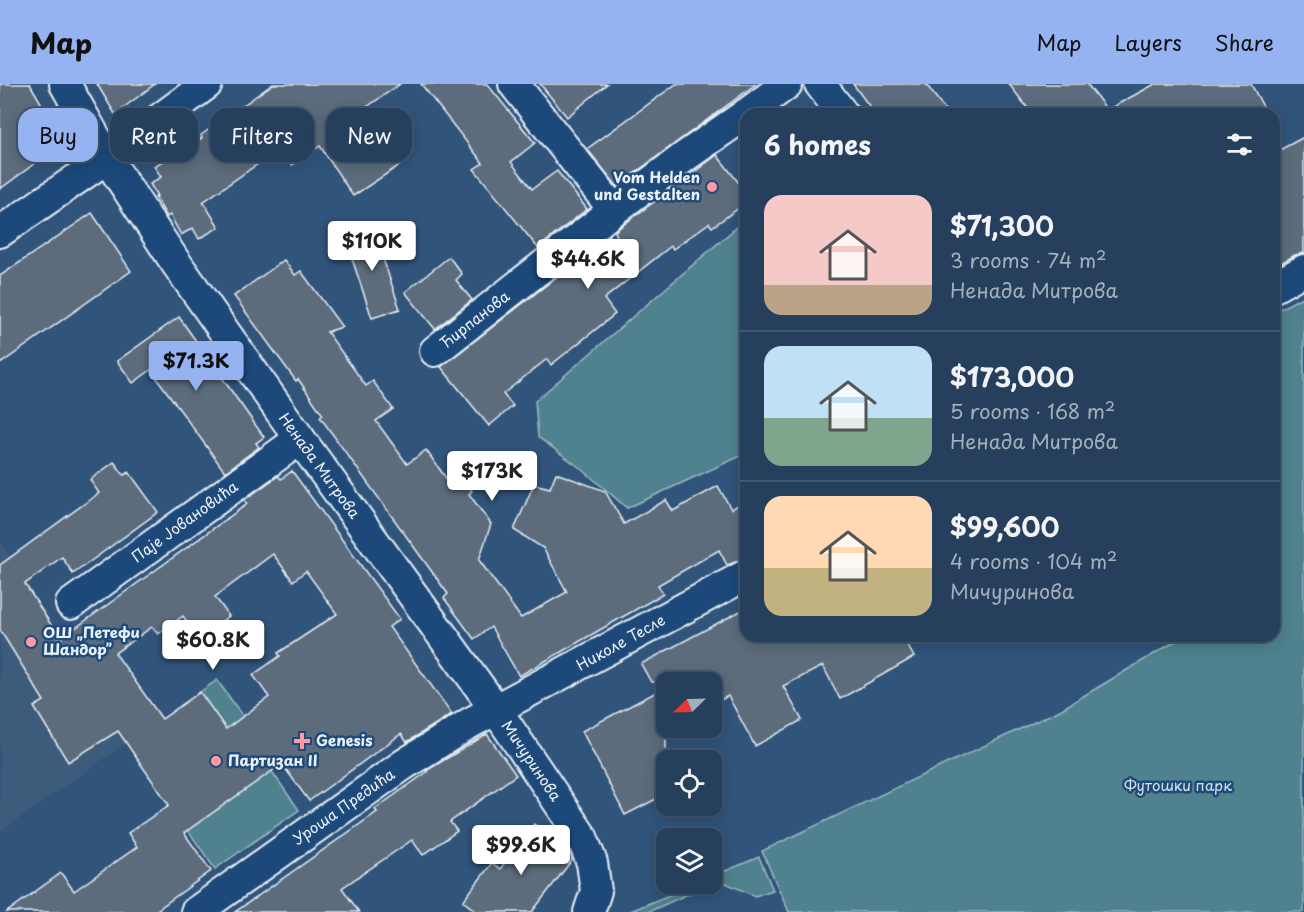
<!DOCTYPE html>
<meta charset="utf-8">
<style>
:root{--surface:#253f5c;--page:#2d4662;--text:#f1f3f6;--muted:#a3afbb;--line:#425872;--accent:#95b2f1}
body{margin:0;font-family:"Playpen Sans",sans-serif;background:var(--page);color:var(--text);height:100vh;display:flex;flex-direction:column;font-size:22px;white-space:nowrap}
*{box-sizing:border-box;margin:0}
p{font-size:20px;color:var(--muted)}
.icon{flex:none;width:33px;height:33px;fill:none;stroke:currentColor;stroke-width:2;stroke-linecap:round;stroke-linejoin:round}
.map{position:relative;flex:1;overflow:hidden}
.sheet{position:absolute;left:740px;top:24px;width:540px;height:534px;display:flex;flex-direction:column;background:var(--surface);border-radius:18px;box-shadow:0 3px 15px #0003,0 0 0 2px var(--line)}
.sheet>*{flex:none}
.top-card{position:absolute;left:18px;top:24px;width:570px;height:54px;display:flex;gap:12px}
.needle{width:39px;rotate:247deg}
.controls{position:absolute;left:656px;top:588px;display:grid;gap:12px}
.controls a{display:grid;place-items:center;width:66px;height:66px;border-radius:12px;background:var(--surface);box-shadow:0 3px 15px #0003,0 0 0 2px var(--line);font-size:30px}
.price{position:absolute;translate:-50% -51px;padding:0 14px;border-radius:6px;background:#fff;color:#222;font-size:20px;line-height:39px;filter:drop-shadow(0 2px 3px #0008)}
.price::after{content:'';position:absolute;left:50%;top:36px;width:18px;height:14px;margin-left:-9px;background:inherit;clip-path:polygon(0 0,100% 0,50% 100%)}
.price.on{background:var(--accent);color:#111}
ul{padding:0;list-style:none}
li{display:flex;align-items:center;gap:18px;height:150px;padding:0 24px}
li+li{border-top:2px solid var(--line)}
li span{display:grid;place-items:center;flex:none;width:168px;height:120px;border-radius:18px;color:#555}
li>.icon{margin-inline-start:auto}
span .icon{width:72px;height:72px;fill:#fffc;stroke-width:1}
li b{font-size:26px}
h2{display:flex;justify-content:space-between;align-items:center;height:72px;padding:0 24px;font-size:26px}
.chip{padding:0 21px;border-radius:18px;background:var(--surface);box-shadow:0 3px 15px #0003,0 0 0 2px var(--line);font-size:21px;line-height:54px}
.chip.on{background:var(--accent);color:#111}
header{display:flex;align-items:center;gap:36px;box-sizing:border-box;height:84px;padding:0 30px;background:var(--accent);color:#111}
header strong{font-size:28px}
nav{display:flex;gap:33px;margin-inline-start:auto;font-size:21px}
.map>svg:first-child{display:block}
</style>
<header>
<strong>Map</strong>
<nav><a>Map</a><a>Layers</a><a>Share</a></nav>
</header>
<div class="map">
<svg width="1304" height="828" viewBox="0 0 1304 828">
<rect width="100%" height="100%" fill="#31547b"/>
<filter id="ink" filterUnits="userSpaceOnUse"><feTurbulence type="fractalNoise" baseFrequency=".0167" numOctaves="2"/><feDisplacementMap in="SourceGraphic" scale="12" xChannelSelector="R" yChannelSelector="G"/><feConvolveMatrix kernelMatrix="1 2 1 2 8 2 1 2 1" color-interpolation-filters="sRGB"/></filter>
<g filter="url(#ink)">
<!-- built -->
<path fill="#3e5b7b" d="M0,457L126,659L0,748Z"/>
<!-- green -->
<g fill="#4f828e" stroke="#9cbac3" stroke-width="1.5">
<path d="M745,136V370L627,424L583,386L538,353L535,317Z"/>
<path d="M1304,212V828H789L762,767L1060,626L1184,552H1274V228Z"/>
<path d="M217,596L258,653L251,658L299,726L215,785L127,660Z"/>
<path d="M759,773L773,806L755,812L719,796L648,828H628L696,800H711V793Z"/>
</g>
<!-- building -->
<g fill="#5c6c7c" stroke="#e8f1f8" stroke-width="1.5" fill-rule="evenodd">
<path d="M0,0H30L64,58L0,105Z"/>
<path d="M97,0H155L115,30Z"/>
<path d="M273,0H400L364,25L400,81L353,112L320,62L292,81L281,64L203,118L219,143L199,155L193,144L181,151L170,131L167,133L155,113L157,112L150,100L161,93L154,82L202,54L201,51Z"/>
<path d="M421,0H487L535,59L511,78L532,105L557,87L587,125L538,164L474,85L483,79Z"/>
<path d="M540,0H607L567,33Z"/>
<path d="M676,0H756L617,102L587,65Z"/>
<path d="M853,0H926L948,30H875Z"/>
<path d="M1009,0H1087L1107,26L1155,0H1251L1267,30H1032Z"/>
<path d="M1304,53V169L1295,171L1274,183V69Z"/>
<path d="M717,71L746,108V119L712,143L709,139L673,165L671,162L604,215L615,230L551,281L547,275L503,310L513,322L489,342L441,283L609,152L623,169L615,147Z"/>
<path d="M92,129L131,187L0,280V192Z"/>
<path d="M372,142L400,225L372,234L344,151Z"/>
<path d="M449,173L462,190L456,196L472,216L435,245L405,208Z"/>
<path d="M284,176L295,191L301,187L342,243L327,248L366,302L373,297L393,325L376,337L407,380L426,366L448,397L459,389L472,407L469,410L491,440L479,476L521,534L567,508L543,464L514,446L534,400L550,404L556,389L605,407L624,440L666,416L673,427L718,402L731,425L746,417V474L727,481L719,466L658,501L663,510L519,592L491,543L474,555L444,514L448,510L320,333L323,331L298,295L296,297L234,212Z"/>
<path d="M179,233L264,353L256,359L259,363L225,388L151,286L133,299L117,277Z"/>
<path d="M114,378L124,391L129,388L158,428L73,490L62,473L25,500L60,555L247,420L244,416L278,392L281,395L292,387L400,535L389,543L452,630L407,658L401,650L309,717L282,680L184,749L211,787L154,828H7L61,789L74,807L137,763L128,749L169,721L118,647L68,678L34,623L44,617L0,546V481L99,409L90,396ZM273,470L293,497L306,487L337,530L278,569L280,572L253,591L269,613L226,645L200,608L162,635L115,569L152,543L158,550L183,532L198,554L229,532L215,513Z"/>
<path d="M746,524V552H902L914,573L840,615L823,582L783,602L802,636L755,662L728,612L711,621V598H651L641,580Z"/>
<path d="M666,603V710L625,731L582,647Z"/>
<path d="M487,650L516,691L450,738L457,747L423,771L412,756L342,804L359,828H235L377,728L375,725L427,688L426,687Z"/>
<path d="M534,740L569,767L572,776L532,828H477L463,817L492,779L500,785Z"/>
</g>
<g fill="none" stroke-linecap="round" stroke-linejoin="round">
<!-- street casing -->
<g stroke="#e8f1f8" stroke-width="34">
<g id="street">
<path d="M65,0L107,74L174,176L300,355L497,627L582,753L592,779L596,807L589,828"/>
<path d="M820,0L843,30"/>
<path d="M746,30L787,0"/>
<path d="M614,126L687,71L746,30"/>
<path d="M0,148L107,74L207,0"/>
<path d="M1274,203L1304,186"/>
<path d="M435,267L614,126L514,0"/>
<path d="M71,520L300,355"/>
<path d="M196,828L403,681L470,639L746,491"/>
</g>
</g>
<!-- street -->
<use href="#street" stroke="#1f4a7a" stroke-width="30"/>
</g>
</g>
<!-- markers -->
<g fill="#ff9aa2" stroke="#1f4a7a" stroke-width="2">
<circle cx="712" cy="103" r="6"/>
<circle cx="31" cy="558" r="6"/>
<path d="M299 648h6v6h6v6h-6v6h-6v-6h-6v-6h6z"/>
<circle cx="216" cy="677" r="6"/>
</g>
<g text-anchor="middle" stroke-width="5" stroke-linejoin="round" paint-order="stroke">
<!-- poi labels -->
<g font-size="15" font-weight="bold" fill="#e8f1f8" stroke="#1f4a7a" text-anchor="start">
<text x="700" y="99" text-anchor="end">Vom Helden<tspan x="700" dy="17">und Gestalten</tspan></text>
<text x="43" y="554">ОШ „Петефи<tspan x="43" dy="17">Шандор”</tspan></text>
<text x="316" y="662">Genesis</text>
<text x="228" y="682">Партизан II</text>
</g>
<!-- street labels -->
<g font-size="15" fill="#e8f1f8" stroke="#1f4a7a">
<text transform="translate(475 236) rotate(-38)" y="5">Ћирпанова</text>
<text transform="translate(319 382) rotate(54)" y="5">Ненада Митрова</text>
<text transform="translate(185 438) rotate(-36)" y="5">Паје Јовановића</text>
<text transform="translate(621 559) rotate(-29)" y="5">Николе Тесле</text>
<text transform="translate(531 677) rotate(56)" y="5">Мичуринова</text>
<text transform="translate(344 723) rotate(-35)" y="5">Уроша Предића</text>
</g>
<!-- park labels -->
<g font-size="15" fill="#d1e0e8" stroke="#1f4a7a">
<text x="1178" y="707">Футошки парк</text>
</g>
</g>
</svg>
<div class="controls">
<a><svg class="needle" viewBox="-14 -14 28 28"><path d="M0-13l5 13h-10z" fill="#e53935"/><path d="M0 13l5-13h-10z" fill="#a3afbb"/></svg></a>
<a><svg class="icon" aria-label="locate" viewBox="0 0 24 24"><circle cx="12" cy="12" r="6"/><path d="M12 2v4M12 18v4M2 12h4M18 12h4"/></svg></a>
<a><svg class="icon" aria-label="layers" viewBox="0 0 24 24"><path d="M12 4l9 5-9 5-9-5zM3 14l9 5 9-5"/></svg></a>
</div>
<b class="price" style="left:372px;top:188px">$110K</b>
<b class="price" style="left:588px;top:206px">$44.6K</b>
<b class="price on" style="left:196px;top:308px">$71.3K</b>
<b class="price" style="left:492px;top:418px">$173K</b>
<b class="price" style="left:213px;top:587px">$60.8K</b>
<b class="price" style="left:521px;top:792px">$99.6K</b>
<div class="top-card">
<a class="chip on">Buy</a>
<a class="chip">Rent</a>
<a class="chip">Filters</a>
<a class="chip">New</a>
</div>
<section class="sheet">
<h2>6 homes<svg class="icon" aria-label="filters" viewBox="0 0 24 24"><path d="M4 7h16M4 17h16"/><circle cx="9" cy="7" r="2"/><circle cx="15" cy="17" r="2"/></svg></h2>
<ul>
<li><span style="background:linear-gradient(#f6c9c9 75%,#b9a48a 0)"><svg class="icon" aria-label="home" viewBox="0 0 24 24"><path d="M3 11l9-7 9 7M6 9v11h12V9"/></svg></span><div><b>$71,300</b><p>3 rooms · 74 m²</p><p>Ненада Митрова</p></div></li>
<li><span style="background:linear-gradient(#bfe0f5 60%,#7fa58c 0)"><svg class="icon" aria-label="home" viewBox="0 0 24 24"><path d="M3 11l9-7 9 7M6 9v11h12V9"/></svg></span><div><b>$173,000</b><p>5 rooms · 168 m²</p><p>Ненада Митрова</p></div></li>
<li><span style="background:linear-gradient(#ffd9b3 60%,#c2b280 0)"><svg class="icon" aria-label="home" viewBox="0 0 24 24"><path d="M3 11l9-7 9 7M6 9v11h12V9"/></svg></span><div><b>$99,600</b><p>4 rooms · 104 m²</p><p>Мичуринова</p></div></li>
</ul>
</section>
</div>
